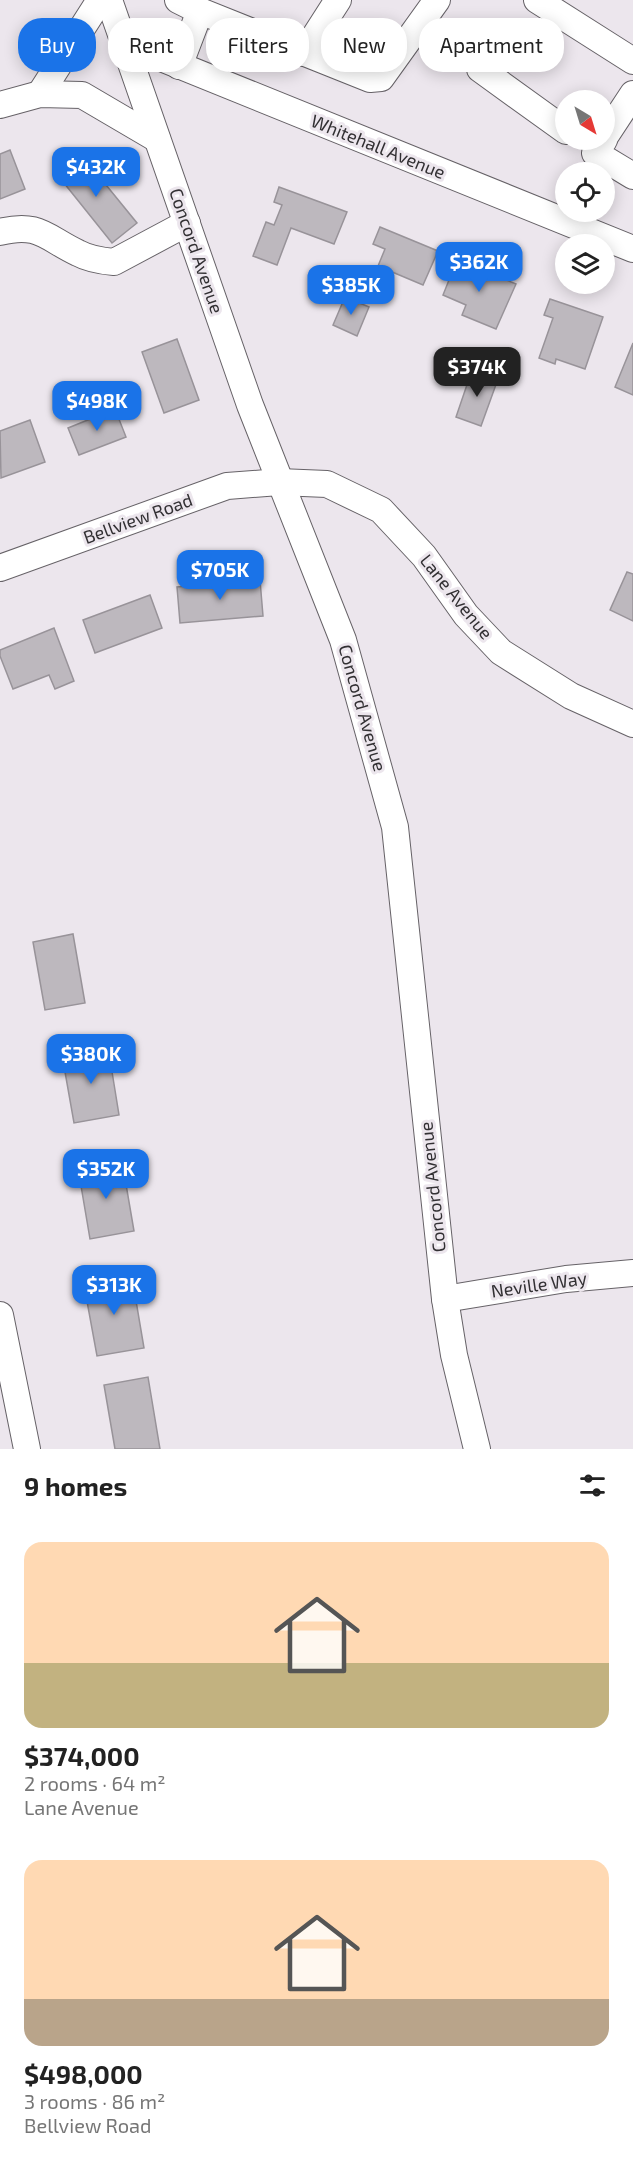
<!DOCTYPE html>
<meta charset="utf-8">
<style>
:root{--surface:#fff;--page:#f6f6f6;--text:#222;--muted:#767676;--accent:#1a73e8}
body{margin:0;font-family:"Exo 2",sans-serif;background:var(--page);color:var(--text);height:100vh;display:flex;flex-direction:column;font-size:22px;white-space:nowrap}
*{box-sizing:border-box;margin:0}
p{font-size:20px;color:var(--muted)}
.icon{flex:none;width:33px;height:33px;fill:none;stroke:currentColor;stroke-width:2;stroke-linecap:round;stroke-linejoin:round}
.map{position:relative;height:1449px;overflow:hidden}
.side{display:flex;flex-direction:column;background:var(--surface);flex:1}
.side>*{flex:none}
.banner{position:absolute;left:18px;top:18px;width:597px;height:54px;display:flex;gap:12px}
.needle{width:39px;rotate:142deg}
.tools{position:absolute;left:555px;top:90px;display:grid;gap:12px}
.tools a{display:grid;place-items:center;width:60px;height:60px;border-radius:50%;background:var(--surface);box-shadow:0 3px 15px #0003;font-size:30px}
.price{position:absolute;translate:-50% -51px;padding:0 14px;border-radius:12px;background:var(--accent);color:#fff;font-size:20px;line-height:39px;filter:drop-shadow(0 2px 3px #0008)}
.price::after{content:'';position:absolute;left:50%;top:36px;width:18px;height:14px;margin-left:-9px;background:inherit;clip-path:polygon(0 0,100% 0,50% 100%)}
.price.active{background:#222;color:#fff}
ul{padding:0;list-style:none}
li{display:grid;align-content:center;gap:12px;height:318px;padding:0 24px}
li span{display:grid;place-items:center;height:186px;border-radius:18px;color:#555}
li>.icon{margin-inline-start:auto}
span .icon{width:108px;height:108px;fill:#fffc;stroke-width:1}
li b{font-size:26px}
h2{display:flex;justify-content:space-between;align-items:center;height:72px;padding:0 24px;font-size:26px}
.chip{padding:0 21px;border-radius:24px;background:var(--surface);box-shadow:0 3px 15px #0003;font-size:21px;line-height:54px}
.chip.active{background:var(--accent);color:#fff}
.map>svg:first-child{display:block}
</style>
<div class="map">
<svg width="633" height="1449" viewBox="0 0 633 1449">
<rect width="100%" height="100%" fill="#ece6ed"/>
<!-- building -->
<g fill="#bdb8be" stroke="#989399" stroke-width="1.5">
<path d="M10,150L25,189L0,199V154Z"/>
<path d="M80,153L137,223L112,243L56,173Z"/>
<path d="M279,187L347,212L334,244L291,228L277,265L253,256L266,222L274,225L282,205L274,202Z"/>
<path d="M380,227L438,251L423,285L378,266L385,249L373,244Z"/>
<path d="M457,260L516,284L496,329L462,315L466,305L443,295Z"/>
<path d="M345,297L369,307L357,336L333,325Z"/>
<path d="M550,299L603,317L585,369L556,359L555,364L539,358L553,318L544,315Z"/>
<path d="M177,339L199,400L164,413L142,352Z"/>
<path d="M633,343V395L615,387Z"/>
<path d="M472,370L498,379L481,426L456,417Z"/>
<path d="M115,409L126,437L79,455L68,428Z"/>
<path d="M30,420L45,462L1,478L0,431Z"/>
<path d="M627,572L633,574V621L610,610Z"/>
<path d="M260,580L263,616L180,623L177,587Z"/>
<path d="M150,595L162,628L95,653L83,620Z"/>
<path d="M54,628L74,681L55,689L49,675L13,689L0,656V650Z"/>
<path d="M73,934L85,1003L45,1010L33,942Z"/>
<path d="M108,1047L119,1115L74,1123L62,1055Z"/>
<path d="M122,1161L134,1231L90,1239L78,1168Z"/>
<path d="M132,1277L144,1348L97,1356L84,1285Z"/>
<path d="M148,1377L160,1449H115L104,1385Z"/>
</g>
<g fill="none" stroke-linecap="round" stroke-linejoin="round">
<!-- minor casing -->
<g stroke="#666267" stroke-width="28">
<g id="minor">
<path d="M109,0L250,405L343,640L395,827L445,1299L454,1355L477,1449"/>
<path d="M178,0L200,11L179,66"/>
<path d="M537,0L633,61"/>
<path d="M200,11L370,79L381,78L437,0"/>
<path d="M124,43L633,249"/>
<path d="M304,53L338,0"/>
<path d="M480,69L566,131"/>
<path d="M40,94L100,0"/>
<path d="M0,105L40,94L82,95L157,139"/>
<path d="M604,138L633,94"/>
<path d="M604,140L595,153L633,176"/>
<path d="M0,232C39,222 46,238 78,253C89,259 102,261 114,262L187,223"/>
<path d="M0,568L227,486L279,482L327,484L381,510L424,556L466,615L501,652L571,696L633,724"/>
<path d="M445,1299L566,1279L633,1273"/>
<path d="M0,1315L27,1449"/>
</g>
</g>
<!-- minor -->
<use href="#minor" stroke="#fff" stroke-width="26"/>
</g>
<g text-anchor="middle" stroke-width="6" stroke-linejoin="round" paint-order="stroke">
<!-- street labels -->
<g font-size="18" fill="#323033" stroke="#ece6ed">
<text transform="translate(378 147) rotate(22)" y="6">Whitehall Avenue</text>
<text transform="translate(196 251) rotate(71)" y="6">Concord Avenue</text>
<text transform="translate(138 519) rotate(-20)" y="6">Bellview Road</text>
<text transform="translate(456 597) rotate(51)" y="6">Lane Avenue</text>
<text transform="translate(362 708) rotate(74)" y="6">Concord Avenue</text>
<text transform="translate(433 1187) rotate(-96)" y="6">Concord Avenue</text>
<text transform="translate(539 1285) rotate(-8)" y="6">Neville Way</text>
</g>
</g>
</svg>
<div class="tools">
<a><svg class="needle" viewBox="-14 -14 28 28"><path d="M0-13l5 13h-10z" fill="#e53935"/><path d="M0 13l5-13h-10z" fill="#767676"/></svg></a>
<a><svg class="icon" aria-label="locate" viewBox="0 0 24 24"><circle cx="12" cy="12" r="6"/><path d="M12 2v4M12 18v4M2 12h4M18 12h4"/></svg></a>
<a><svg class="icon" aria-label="layers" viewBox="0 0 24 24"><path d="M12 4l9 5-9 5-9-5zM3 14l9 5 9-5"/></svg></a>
</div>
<b class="price" style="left:96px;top:198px">$432K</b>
<b class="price" style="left:479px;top:293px">$362K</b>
<b class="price" style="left:351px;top:316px">$385K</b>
<b class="price active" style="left:477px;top:398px">$374K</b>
<b class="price" style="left:97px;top:432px">$498K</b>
<b class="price" style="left:220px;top:601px">$705K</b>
<b class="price" style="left:91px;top:1085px">$380K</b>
<b class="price" style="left:106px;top:1200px">$352K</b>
<b class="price" style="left:114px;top:1316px">$313K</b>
<div class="banner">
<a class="chip active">Buy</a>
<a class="chip">Rent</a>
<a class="chip">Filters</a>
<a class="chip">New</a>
<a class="chip">Apartment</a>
</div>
</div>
<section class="side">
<h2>9 homes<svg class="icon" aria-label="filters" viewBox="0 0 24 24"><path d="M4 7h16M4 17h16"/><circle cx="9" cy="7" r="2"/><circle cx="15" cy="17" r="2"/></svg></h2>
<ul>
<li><span style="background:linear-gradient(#ffd9b3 65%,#c2b280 0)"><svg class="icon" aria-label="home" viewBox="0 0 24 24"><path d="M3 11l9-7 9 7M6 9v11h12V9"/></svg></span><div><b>$374,000</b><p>2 rooms · 64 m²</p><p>Lane Avenue</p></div></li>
<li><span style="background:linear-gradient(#ffd9b3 75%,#b9a48a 0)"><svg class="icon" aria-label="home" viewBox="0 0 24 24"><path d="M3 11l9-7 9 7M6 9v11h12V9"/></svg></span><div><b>$498,000</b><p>3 rooms · 86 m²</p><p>Bellview Road</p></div></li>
</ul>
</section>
